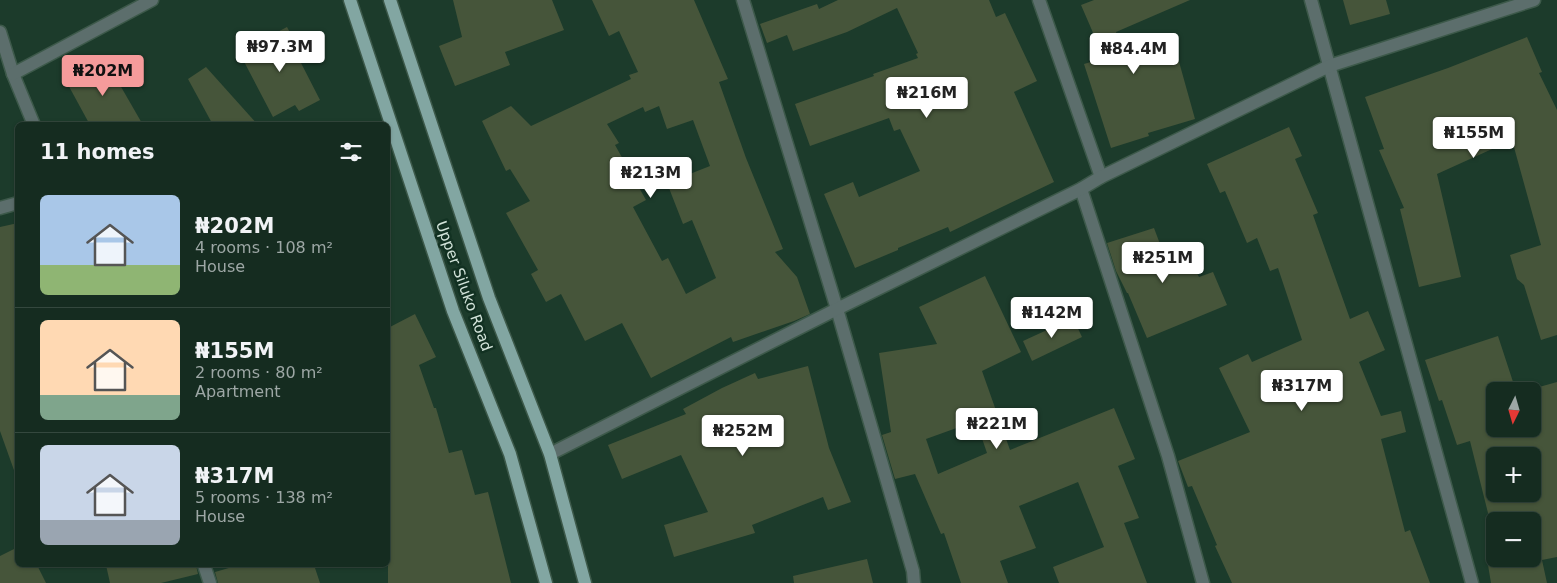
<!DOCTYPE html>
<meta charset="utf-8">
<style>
:root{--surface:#152c20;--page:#22382d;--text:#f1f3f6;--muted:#9da7a5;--line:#34483e;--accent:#f59b9b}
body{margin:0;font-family:"DejaVu Sans",sans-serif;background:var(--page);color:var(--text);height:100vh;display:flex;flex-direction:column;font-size:19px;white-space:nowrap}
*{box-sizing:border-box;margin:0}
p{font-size:16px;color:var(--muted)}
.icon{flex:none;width:28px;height:28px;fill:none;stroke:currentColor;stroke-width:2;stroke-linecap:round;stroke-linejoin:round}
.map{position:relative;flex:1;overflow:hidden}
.drawer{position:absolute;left:15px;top:122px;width:375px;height:445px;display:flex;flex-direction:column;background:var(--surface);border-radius:8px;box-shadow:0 1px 4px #0004,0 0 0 1px var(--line)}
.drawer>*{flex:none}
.needle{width:32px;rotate:185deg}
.tools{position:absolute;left:1486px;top:382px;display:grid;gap:10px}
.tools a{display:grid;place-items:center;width:55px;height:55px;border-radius:8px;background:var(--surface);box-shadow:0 1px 4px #0004,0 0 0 1px var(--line);font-size:25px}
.price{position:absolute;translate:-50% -42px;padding:0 11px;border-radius:5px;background:#fff;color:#222;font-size:16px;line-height:32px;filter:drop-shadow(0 1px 2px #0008)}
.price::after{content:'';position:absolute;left:50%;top:30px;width:15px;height:11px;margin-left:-8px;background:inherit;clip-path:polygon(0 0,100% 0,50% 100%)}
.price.on{background:var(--accent);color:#111}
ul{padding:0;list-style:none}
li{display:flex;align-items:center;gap:15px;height:125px;padding:0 25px}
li+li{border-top:1px solid var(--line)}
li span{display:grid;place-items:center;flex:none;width:140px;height:100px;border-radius:8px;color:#555}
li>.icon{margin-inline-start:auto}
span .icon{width:60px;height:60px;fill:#fffc;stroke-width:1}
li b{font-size:21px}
h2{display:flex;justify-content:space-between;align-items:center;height:60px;padding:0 25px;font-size:21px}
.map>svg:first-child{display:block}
</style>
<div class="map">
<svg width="1557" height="583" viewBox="0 0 1557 583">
<rect width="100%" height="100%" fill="#1c3b2b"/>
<!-- building -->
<g fill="#46553a" fill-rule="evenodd">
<path d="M453,0H552L564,30L505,52L510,65L455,86L439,46L462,37Z"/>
<path d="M592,0H694L728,79L719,82L746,158L783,249L775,252L797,277L810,314L794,321L733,342L731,337L651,378L622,323L585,341L561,294L546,302L531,274L538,270L506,213L530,201L510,169L506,171L482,121L511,106L531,126L631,79L629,75L638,72L619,31L609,36ZM659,106L667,129L693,120L710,166L667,183L683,224L692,220L716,278L686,294L668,258L662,261L633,207L646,200L615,145L619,143L607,124L643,107L645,112Z"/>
<path d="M838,0H989L996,17L1005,13L1037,81L1014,92L1054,182L950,232L948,227L898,248V250L855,268L824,194L853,182L859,197L920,171L900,129L894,131L889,118L810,146L795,104L874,76L873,74L918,58L916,54L918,53L897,8L847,32L793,51L787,35L767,43L760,24L817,4L819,9Z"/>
<path d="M1094,0H1190L1116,32L1126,65L1176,51L1195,119L1148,133L1149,136L1111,148L1084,64L1104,58L1081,5Z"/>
<path d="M1343,0H1386L1390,14L1350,25Z"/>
<path d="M287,27L305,61L301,63L320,100L299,111L295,105L273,117L239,52Z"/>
<path d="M1527,37L1542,72L1539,73L1557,110V335L1541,340L1524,285L1517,279L1510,255L1541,245L1512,140L1437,174L1461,277L1419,287L1400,209L1404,208L1379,150L1384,149L1365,97L1448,68Z"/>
<path d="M105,59L143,125H90L66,81Z"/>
<path d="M206,67L258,125H213L188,79Z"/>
<path d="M1289,127L1302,156L1295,159L1318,213L1313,215L1350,319L1368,311L1385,350L1359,362L1381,416L1401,411L1406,432L1381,439L1405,532L1410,530L1430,583H1232L1215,546L1217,545L1192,486L1188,487L1178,461L1250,432L1219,368L1248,354L1252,362L1302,340L1278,268L1270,271L1257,238L1247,243L1225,191L1220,193L1207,164Z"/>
<path d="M18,223V473H15L0,431V227Z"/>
<path d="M1154,228L1166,260L1185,251L1199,277L1213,272L1227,305L1147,338L1128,293H1127L1116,271L1107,243Z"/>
<path d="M985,276L1021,352L982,371L1010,450L1114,408L1135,459L1118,466L1139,518L1124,523L1147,583H1059L1053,567L1104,547L1078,482L1019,506L1036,548L1000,561L1008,583H961L944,533L941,534L915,474L895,479L882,435L891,432L879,353L937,344L919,307ZM976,421L987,453L938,474L926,439Z"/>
<path d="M415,314L436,357L419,365L434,408H436L449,453L462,450L475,495L488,492L511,583H388V328Z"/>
<path d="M1073,318L1082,337L1032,361L1023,341Z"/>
<path d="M1498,336L1516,391H1495V429H1532V389L1557,382V557L1542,560L1547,583H1491L1487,559H1532V521H1490L1470,441L1457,445L1442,400L1439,401L1425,360ZM1495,456H1532V494H1495Z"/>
<path d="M808,366L829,448L851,502L828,510L823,497L752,525L755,533L674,557L664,525L708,512L681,455L622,479L608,445L686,414L683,409L722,388L755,373L758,379Z"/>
<path d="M18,547V565H37L46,583H0V556Z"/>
<path d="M867,559L873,583H794L793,576Z"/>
<path d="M106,565H196L198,574L161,583H110Z"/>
<path d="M239,565H314L320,583H218L215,572Z"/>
</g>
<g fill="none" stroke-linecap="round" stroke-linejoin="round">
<!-- minor casing -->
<g stroke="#3d594a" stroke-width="15">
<g id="minor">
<path d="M743,0L837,309L913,571L914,583"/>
<path d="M1039,0L1101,177"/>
<path d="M1311,0L1472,583"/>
<path d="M0,32L13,74L34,125"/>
<path d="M13,74L152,0"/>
<path d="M1081,189L1168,456L1203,583"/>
<path d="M0,208L18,203"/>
<path d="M550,454L837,309L1081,189L1101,177L1329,66L1534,0"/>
<path d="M204,565L210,583"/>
</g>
</g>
<!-- primary casing -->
<g stroke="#3d594a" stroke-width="15">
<g id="primary">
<path d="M350,0L453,311L510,454L546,583"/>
<path d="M390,0L489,298L550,454L585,583"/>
</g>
</g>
<!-- minor -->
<use href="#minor" stroke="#5c6e6c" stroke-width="12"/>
<!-- primary -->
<use href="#primary" stroke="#82a6a2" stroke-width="12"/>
</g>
<g text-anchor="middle" stroke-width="5" stroke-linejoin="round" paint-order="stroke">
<!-- street labels -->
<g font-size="15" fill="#d3e4da" stroke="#123122">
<text transform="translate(464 286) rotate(70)" y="5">Upper Siluko Road</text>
</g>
</g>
</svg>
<div class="tools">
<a><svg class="needle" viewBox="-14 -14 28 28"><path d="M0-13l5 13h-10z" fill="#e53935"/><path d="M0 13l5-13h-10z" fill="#9da7a5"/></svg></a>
<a>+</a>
<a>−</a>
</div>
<b class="price" style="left:280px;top:73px">₦97.3M</b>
<b class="price" style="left:1134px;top:75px">₦84.4M</b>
<b class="price on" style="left:103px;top:97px">₦202M</b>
<b class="price" style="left:927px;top:119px">₦216M</b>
<b class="price" style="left:1474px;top:159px">₦155M</b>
<b class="price" style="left:651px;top:199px">₦213M</b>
<b class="price" style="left:1163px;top:284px">₦251M</b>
<b class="price" style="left:1052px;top:339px">₦142M</b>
<b class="price" style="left:1302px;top:412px">₦317M</b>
<b class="price" style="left:997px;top:450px">₦221M</b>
<b class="price" style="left:743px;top:457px">₦252M</b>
<section class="drawer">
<h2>11 homes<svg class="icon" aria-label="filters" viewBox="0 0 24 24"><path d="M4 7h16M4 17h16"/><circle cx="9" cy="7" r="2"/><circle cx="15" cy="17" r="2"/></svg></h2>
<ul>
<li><span style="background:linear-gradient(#a9c7e8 70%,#8fb573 0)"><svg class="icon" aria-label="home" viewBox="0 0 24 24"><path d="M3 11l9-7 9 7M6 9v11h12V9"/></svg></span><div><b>₦202M</b><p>4 rooms · 108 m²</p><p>House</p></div></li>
<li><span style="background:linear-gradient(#ffd9b3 75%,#7fa58c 0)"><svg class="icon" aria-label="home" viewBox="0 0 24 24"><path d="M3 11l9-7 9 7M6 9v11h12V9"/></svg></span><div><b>₦155M</b><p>2 rooms · 80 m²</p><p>Apartment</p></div></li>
<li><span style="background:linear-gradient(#c9d6e8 75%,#9aa5b1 0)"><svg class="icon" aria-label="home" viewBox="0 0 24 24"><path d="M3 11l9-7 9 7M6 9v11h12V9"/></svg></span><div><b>₦317M</b><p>5 rooms · 138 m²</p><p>House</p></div></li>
</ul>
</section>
</div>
